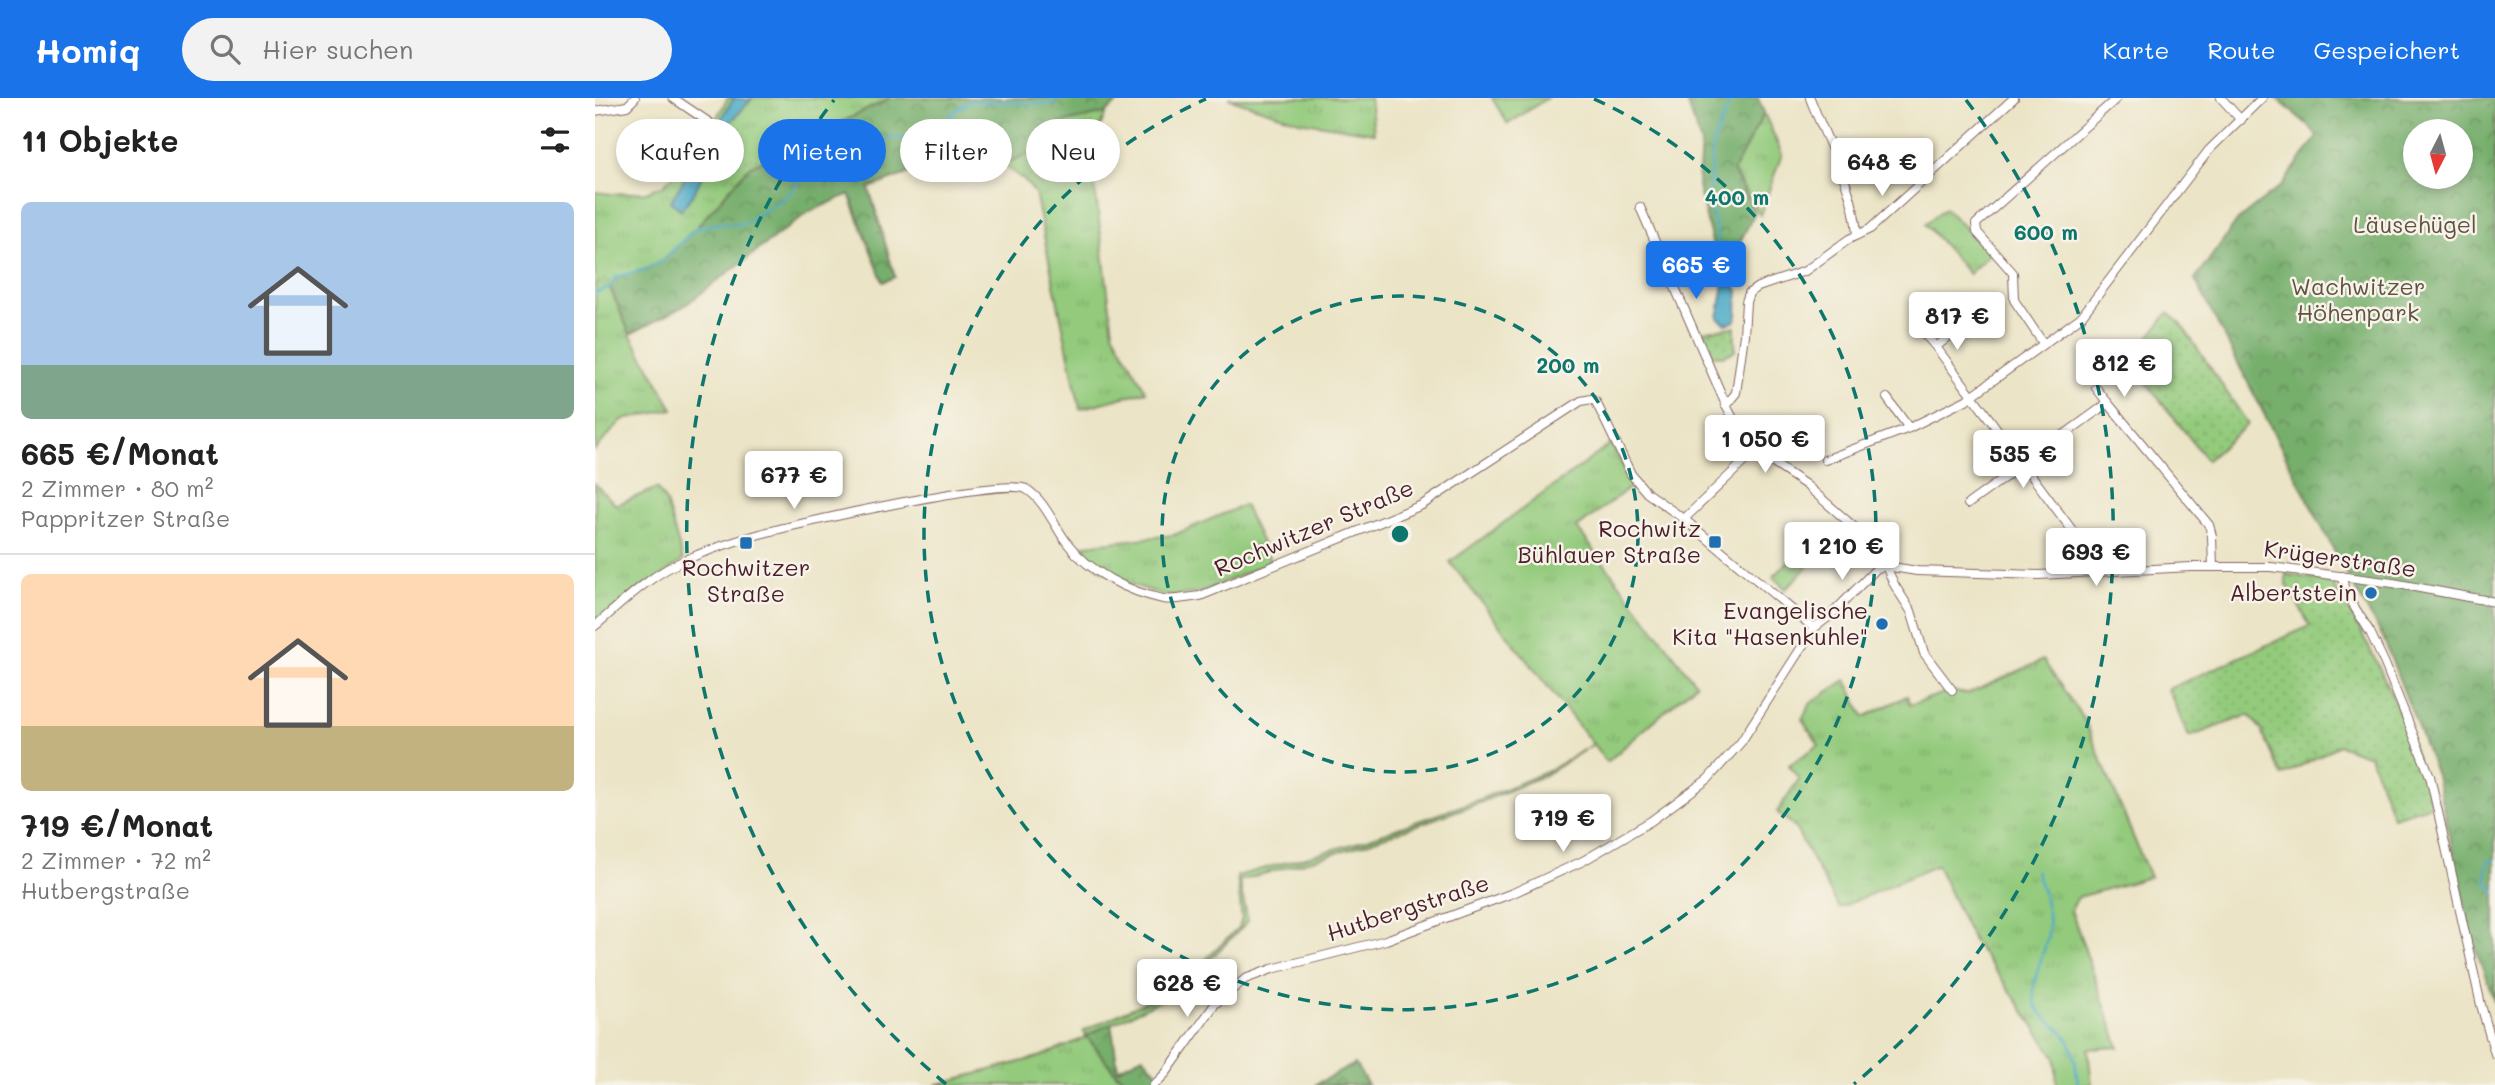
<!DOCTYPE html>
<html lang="de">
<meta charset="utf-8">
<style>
:root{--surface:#fff;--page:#f2f2f2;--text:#222;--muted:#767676;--line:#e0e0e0;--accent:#1a73e8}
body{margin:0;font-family:Mali,sans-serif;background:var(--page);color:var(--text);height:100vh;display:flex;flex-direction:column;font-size:26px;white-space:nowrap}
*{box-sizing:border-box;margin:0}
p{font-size:23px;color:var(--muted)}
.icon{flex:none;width:38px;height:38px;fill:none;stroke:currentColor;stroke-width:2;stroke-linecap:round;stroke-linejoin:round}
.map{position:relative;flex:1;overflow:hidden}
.sheet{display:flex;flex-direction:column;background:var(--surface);width:595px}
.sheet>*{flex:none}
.guide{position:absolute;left:21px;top:21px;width:665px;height:63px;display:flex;gap:14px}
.needle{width:46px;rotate:186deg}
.buttons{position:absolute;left:1808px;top:21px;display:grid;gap:14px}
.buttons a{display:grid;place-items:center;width:70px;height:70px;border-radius:50%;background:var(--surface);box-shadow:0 4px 10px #0003;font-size:35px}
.price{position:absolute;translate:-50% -60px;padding:0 16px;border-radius:7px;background:#fff;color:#222;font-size:23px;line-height:46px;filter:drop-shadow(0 2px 4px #0008)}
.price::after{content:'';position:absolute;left:50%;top:42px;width:21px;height:16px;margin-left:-10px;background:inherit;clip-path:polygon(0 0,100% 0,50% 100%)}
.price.selected{background:var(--accent);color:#fff}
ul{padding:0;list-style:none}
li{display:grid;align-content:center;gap:14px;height:371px;padding:0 21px}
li+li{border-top:2px solid var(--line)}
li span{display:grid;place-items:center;height:217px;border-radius:10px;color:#555}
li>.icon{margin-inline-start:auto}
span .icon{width:126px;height:126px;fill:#fffc;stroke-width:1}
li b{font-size:30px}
h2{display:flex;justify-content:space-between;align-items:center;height:84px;padding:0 21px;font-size:30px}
.chip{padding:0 24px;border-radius:32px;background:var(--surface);box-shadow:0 4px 10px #0003;font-size:24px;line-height:63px}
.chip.selected{background:var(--accent);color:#fff}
header{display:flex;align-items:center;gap:42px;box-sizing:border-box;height:98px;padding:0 35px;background:var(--accent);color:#fff}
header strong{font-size:33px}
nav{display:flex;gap:38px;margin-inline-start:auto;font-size:24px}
.search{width:490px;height:63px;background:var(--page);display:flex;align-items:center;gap:18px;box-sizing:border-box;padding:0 24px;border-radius:38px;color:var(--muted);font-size:26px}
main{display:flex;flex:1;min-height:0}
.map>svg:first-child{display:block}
</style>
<header>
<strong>Homiq</strong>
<div class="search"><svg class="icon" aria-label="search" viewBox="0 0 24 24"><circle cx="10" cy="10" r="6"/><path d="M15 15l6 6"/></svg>Hier suchen</div>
<nav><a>Karte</a><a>Route</a><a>Gespeichert</a></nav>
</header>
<main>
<section class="sheet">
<h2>11 Objekte<svg class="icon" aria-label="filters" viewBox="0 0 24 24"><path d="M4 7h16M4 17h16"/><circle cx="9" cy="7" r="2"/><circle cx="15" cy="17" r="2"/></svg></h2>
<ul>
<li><span style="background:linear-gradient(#a9c7e8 75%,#7fa58c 0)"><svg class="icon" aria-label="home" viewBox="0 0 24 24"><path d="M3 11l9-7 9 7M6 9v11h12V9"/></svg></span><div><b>665 €/Monat</b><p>2 Zimmer · 80 m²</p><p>Pappritzer Straße</p></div></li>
<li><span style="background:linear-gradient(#ffd9b3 70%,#c2b280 0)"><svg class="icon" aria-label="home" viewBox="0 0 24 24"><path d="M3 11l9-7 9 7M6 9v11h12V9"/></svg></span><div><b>719 €/Monat</b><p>2 Zimmer · 72 m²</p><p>Hutbergstraße</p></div></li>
</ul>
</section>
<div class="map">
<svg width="1900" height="987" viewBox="0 0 1900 987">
<defs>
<pattern id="grass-tufts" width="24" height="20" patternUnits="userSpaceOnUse" patternTransform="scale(1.75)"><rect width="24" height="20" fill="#93ca7c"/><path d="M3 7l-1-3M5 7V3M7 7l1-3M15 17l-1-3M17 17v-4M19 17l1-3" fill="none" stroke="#80ad6b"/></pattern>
<pattern id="forest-crowns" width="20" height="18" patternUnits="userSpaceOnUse" patternTransform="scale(1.75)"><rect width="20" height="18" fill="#76ae6c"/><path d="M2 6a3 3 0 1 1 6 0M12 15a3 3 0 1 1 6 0" fill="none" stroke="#638d59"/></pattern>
<pattern id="park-dots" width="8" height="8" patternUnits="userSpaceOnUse" patternTransform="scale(1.75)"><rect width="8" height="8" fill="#93ca7c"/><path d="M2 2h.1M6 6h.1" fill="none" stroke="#80ad6b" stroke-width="1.8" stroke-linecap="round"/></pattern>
</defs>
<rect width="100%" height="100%" fill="#f7f3e8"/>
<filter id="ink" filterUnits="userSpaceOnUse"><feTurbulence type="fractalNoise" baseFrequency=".0143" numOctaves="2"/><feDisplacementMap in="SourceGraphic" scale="14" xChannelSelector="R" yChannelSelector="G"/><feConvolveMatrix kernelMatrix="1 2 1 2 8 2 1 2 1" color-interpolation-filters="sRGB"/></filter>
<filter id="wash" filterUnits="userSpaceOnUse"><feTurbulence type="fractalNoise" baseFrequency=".00686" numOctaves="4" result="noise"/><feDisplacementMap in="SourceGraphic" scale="28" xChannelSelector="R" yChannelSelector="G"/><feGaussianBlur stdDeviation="1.57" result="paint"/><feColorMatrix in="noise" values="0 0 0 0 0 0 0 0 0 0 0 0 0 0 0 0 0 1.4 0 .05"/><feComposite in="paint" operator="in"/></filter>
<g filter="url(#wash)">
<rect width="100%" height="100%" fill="#ebe4c6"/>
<!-- grass -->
<g fill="url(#grass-tufts)" stroke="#6e7454" stroke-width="2">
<path d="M133,0H139L76,103L86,112L129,31L156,2L155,0H296L154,69L101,130L67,163L51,171L21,179L15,190L35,236L78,311L27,322L0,352V94L17,96L51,94L69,87L105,48Z"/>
<path d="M633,0H775L779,35L704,23Z"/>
<path d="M897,0H952L913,26Z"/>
<path d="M511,15L495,50L518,234L551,293L485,311L440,95L430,83L408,67L439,53L447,29Z"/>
<path d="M1169,15L1187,56L1165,117L1138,73Z"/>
<path d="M1350,110L1395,155L1374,176L1330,126Z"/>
<path d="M1016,346L1038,387L982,430L1101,586L1012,664L855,464Z"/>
<path d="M0,386L21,407L62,390L71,404L88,462L0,528Z"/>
<path d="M649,407L676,464L604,495L571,498L535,486L505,471L481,448L579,437Z"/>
<path d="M1448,562L1490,623L1555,779L1483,799L1476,812L1524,949L1493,951L1497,987H1462L1460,959L1411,887L1378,843L1342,767L1244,810L1199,728L1182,714L1204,681L1194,667L1224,647L1207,621L1216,605L1251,582L1269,619L1312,598L1315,607L1355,593L1373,596Z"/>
<path d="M997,647L950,677L884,705L760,749L644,783L653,823L600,877L569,901L491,938L488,933L576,892L597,875L644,829L647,821L642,778L758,746L883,702L951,674Z"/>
<path d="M492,939L522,977L539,987H340L447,958Z"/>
</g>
<!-- forest -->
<g fill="url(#forest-crowns)" stroke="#60664c" stroke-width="2" fill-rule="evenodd">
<path d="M296,0H527L511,15L447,29L439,53L408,67L384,49L274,90L300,179L288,184L254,96L212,115L89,208L35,236L15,189L21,179L51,171L67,163L101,130L154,69Z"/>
<path d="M1091,0H1163L1169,15L1138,73L1160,114L1126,182L1117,180L1123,168L1103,88L1106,46Z"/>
<path d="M1681,0H1900V905L1877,840L1841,677L1788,539L1749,472L1600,181L1643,122L1687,87L1722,39L1713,27ZM1820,33H1866V79H1820Z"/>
<path d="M516,925L523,971L548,958L563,975L554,987C520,987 511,960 491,938Z"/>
<path d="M760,966L773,987H721V986Z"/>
</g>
<!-- park -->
<g fill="url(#park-dots)" stroke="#6e7454" stroke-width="2">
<path d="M1573,215L1586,226L1653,326L1612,362L1535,264Z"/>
<path d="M1140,229V253L1128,258L1117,257L1109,233Z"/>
<path d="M1691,476L1736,484C1783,556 1812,626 1837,707L1798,719L1775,658L1744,647L1687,678L1666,631L1654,617L1594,639L1573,591L1715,528L1691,485Z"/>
</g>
<!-- pitch -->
<path fill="#93ca7c" stroke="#6e7454" stroke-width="2" d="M1200,457L1212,469L1191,491L1178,479Z"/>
<!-- water -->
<g fill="#47a8c6" stroke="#486478" stroke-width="2">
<path d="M139,0L156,2L129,31L98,97L86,112L76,103Z"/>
<path d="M1136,185L1143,192L1142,218L1139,224L1131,226L1123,220L1129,186Z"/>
</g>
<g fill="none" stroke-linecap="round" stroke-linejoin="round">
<!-- stream -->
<g stroke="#47a8c6" stroke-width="2.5">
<path d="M1132,186L1114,98L1118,44L1137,0"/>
<path d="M0,195L15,189L21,179L51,171L67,163L101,130L121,126H148L191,99L207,81L233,67L248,65L260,52L274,55L295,39C306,40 317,42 329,38C348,32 357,8 378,3L457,6L464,0"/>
<path d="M1900,763H1893L1891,782L1900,794"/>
<path d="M1441,772C1447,792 1456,813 1453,835C1451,854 1434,884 1440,904C1445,921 1464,926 1472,940C1480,953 1481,972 1483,987"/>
</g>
</g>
</g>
<g filter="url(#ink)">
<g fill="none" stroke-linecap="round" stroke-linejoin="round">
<!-- street casing -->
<g stroke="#826461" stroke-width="10">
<g id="street">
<path d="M78,0L115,25"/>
<path d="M1215,0C1232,45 1259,88 1262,137"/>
<path d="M1626,0L1646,22"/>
<path d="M0,13L32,8L40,0"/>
<path d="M1045,109L1131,307L1157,356L1178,365L1211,387L1282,449L1300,488L1316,513L1329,555L1357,592"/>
<path d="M1324,230L1341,249L1500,463L1503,476"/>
<path d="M1448,245L1419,202L1418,175L1382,134L1381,126L1522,0"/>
<path d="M1341,249L1363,231"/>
<path d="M1501,290L1513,305"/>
<path d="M1292,300L1314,330"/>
<path d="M1131,307L1141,295L1149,237L1151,204L1154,195L1163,189L1210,173L1254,141L1275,131L1419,0"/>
<path d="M1230,362L1314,330L1371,302L1486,219L1614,52L1667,0"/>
<path d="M1373,406L1513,305L1614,427L1617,438L1618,469"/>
<path d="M1089,421L1157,356"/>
<path d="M1747,478L1750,494L1775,534L1790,566L1835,678L1886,907L1900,956"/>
<path d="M0,528C27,505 56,476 90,462C113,452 140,443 165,436C200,426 409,379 431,391C450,402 460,430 473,446C494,474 534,494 568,501C579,503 594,499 605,498L827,407L986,303L997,301L1001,304L1036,376L1052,395L1089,421L1219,530"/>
<path d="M559,987L571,975L620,906L650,881L677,871L791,842L918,795L988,763L1056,723L1113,681L1146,644L1219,530L1236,517L1282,470L1291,468L1322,473L1444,477L1596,469H1676L1798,485L1900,504"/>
</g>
</g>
<!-- street -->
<use href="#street" stroke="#fff" stroke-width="8"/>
</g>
</g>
<!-- distance rings -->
<g fill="none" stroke="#0f766e" stroke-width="3.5" stroke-dasharray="12 9">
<circle cx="805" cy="436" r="238"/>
<path d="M999 1A476 476 0 1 1 611 1"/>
<path d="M351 986A713 713 0 0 1 239 2M1371 2A713 713 0 0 1 1259 986"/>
</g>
<!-- markers -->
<g fill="#1f6fb2" stroke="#f7f3e8" stroke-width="2.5">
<rect x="1113" y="437" width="14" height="14" rx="3.5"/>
<rect x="144" y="438" width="14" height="14" rx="3.5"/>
<circle cx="1776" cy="495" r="7"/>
<circle cx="1287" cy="526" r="7"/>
</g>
<g text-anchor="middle" stroke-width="5" stroke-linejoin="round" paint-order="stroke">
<!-- park labels -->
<g font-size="23" fill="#605243" stroke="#f7f3e8">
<text x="1820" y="135">Läusehügel</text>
<text x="1763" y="197">Wachwitzer<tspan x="1763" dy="26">Höhenpark</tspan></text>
</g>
<!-- street labels -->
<g font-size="23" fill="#4a1f2b" stroke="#f7f3e8">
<text transform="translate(719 430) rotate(-23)" y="8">Rochwitzer Straße</text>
<text transform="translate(1745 461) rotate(8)" y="8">Krügerstraße</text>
<text transform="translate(813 810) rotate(-18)" y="8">Hutbergstraße</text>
</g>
<!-- poi labels -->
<g font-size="23" fill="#4a1f2b" stroke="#f7f3e8" text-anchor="end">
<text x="1106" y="439">Rochwitz<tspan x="1106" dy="26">Bühlauer Straße</tspan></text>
<text x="151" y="478" text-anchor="middle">Rochwitzer<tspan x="151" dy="26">Straße</tspan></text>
<text x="1762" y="503">Albertstein</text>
<text x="1273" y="521">Evangelische<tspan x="1273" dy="26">Kita "Hasenkuhle"</tspan></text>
</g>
</g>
<circle cx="805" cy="436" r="10" fill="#0f766e" stroke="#f7f3e8" stroke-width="3.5"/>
<g font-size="21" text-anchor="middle" font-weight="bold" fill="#0f766e" stroke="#f7f3e8" stroke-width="5" stroke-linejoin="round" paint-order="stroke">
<text x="1142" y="107">400 m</text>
<text x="1451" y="142">600 m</text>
<text x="973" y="275">200 m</text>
</g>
</svg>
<div class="buttons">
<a><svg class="needle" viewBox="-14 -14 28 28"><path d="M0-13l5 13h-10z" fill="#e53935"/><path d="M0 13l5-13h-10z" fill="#767676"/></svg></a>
</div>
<b class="price" style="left:1287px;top:100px">648 €</b>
<b class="price selected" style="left:1101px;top:203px">665 €</b>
<b class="price" style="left:1362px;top:254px">817 €</b>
<b class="price" style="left:1529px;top:301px">812 €</b>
<b class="price" style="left:1170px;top:377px">1 050 €</b>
<b class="price" style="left:1428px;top:392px">535 €</b>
<b class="price" style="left:199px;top:413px">677 €</b>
<b class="price" style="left:1247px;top:484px">1 210 €</b>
<b class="price" style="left:1501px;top:490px">693 €</b>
<b class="price" style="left:968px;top:756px">719 €</b>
<b class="price" style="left:592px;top:921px">628 €</b>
<div class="guide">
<a class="chip">Kaufen</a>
<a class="chip selected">Mieten</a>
<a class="chip">Filter</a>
<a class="chip">Neu</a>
</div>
</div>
</main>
